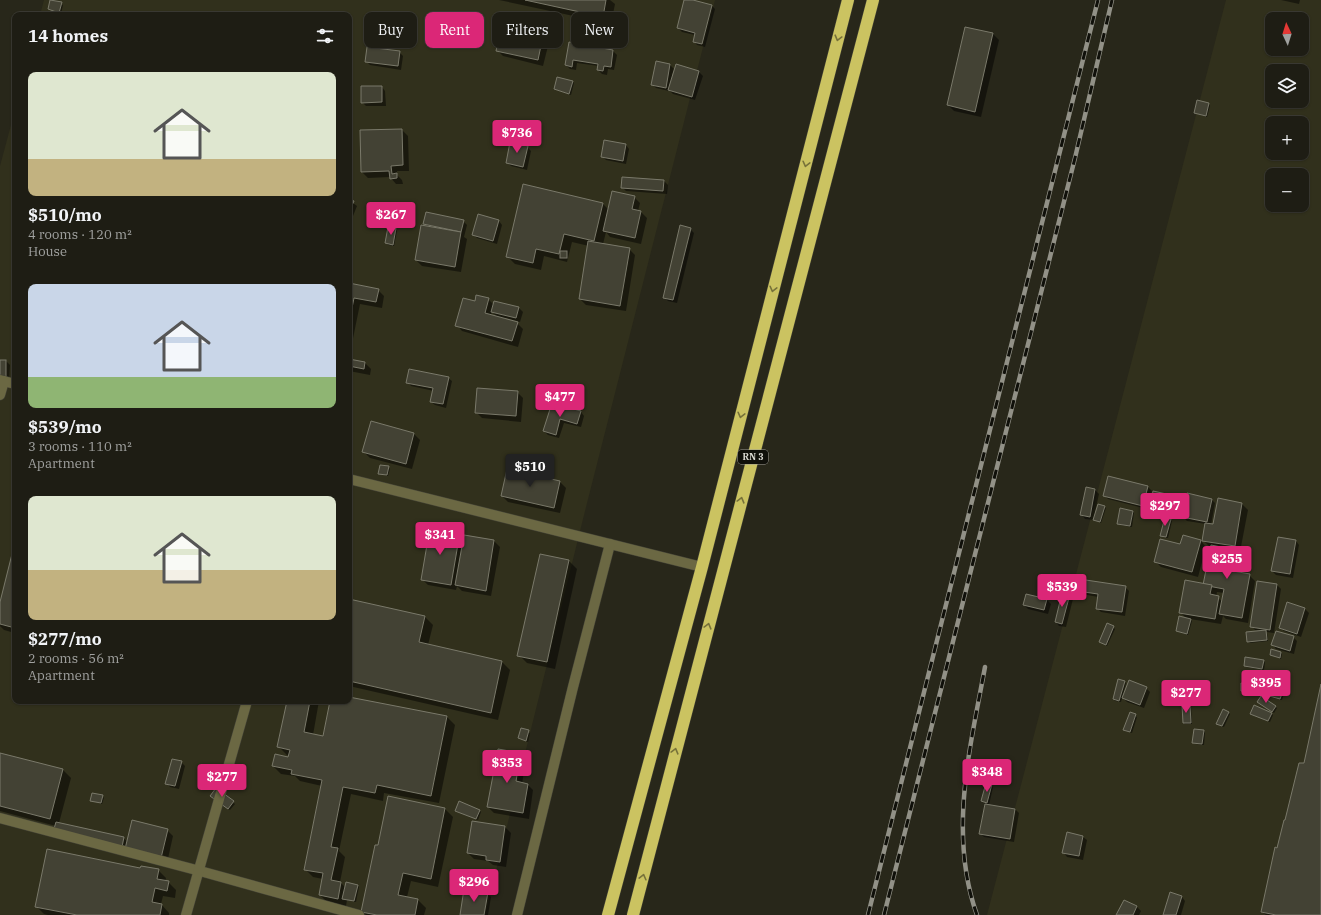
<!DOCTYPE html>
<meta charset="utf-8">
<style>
:root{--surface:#1e1d14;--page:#26261d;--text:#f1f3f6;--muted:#a1a2a0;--line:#3c3b34;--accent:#db2777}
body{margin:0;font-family:"IBM Plex Serif",serif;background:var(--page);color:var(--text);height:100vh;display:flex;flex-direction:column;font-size:15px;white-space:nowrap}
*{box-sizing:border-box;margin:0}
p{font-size:13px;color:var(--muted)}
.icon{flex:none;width:22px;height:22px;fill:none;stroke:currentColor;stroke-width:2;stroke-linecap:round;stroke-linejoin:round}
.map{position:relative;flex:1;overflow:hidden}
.side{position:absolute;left:12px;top:12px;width:340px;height:692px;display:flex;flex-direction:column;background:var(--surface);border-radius:8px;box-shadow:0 1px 3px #0004,0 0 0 1px var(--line)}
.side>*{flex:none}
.banner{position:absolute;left:364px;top:12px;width:380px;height:36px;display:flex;gap:8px}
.needle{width:26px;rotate:356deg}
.fabs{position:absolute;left:1265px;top:12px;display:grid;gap:8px}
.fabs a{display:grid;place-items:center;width:44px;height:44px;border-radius:8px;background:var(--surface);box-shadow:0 1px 3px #0004,0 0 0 1px var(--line);font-size:20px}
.price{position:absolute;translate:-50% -34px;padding:0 9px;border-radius:4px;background:var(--accent);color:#fff;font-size:13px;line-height:26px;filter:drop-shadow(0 1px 2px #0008)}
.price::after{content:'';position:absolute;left:50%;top:24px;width:12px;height:9px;margin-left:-6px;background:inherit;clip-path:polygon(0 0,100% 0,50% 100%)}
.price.active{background:#222;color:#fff}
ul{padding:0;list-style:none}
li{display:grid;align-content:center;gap:8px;height:212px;padding:0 16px}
li span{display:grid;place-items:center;height:124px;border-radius:8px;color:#555}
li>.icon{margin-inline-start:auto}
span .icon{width:72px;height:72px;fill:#fffc;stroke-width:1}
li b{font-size:17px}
h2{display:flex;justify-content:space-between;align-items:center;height:48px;padding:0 16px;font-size:17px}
.chip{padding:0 14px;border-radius:8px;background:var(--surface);box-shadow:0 1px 3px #0004,0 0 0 1px var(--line);font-size:14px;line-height:36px}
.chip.active{background:var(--accent);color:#fff}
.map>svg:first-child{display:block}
</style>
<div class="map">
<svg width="1321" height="915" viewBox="0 0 1321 915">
<rect width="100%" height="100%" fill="#28271a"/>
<!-- built -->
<g fill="#31301c" fill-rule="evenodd">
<path d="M44,0H715L584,515L485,915H0V166L15,110V701H349V15H40Z"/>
<path d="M1226,0H1321V915H987ZM1272,19H1302V49H1272ZM1272,71H1302V101H1272ZM1272,123H1302V153H1272ZM1272,175H1302V205H1272Z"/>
</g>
<!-- shadow -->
<g fill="#0007" fill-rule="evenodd">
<path d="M52,0L63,5L61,14L49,9Z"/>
<path d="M499,0H610L615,4L611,24Z"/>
<path d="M685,0L711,5L715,9L705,47L697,45L694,41L695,35L682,32L678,28Z"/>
<path d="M1281,0H1300L1299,4Z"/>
<path d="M503,23L544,32L550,38L543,66L503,56L497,50Z"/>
<path d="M965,28L993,34L999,40L981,117L954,111L948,105Z"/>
<path d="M569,44L613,51L617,55L614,70L608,69L607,75L602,74L598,70L599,66L577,63L576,70L570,69L566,65Z"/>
<path d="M399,52L403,56L401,70L370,65L366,61Z"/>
<path d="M670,65L674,69L672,75L699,72L703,76L695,100L673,94L669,90V91L656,88L652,84Z"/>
<path d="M573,82L574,83L571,95L555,89Z"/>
<path d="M382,87L385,91L386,106H366L362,102Z"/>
<path d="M1209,104L1210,106L1207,117L1195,113Z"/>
<path d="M402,130L408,136L409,171H397V175L402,180L403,184H396L390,177L368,178L362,172Z"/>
<path d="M626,145L629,149L626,164L606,160L602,156Z"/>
<path d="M527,147L531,151L527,170L511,166L507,162Z"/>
<path d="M664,181L668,185L667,194L626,191L622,187Z"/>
<path d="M524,186L603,204L609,210L634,197L640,203L638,211L641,212L647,218L641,244L610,237L606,232L603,244L629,249L635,255L626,311L586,305L580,299L589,246L572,242L567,262L544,256L541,270L515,264L507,256Z"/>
<path d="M349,200L357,206L353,216L349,214Z"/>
<path d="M463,221L467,225L464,237L467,239L461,272L422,266L416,260L429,228L425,223Z"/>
<path d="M499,221L502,225L497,244L477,238L473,234Z"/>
<path d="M395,229L397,231L394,246L388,245L387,243Z"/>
<path d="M690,229L694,233L677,303L668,301L664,297Z"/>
<path d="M349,284L378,290L384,296L382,308L360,304L349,358Z"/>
<path d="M488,299L494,305L495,302L519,308L523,312L520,322L506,318L505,320L517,323L523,329L518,347L462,331L457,325L476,303ZM492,312L499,318L491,316Z"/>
<path d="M349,360L365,363L371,369L370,375L349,371Z"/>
<path d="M0,361H6L10,365L9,382H0Z"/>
<path d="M448,378L452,381L446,408L435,405L431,402L434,391L411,386L408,382Z"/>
<path d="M517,392L523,398L521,422L482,418L476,412Z"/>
<path d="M552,404L581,412L584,416L581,427L564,423L559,438L548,435L544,431Z"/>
<path d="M372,423L414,434L420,440L412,469L370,458L364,452Z"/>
<path d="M388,467L390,469L388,476L379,473Z"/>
<path d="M1109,477L1148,487L1152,491L1147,509L1108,499L1104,495Z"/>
<path d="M560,482L566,488L560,513L508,502L502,496Z"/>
<path d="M1087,488L1095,490L1099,494L1095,512H1096L1104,507L1106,508L1101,523L1094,519L1093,520L1085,519L1082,515Z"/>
<path d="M1154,492L1171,496L1175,499L1172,514L1155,510L1151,507Z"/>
<path d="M1212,500L1215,503L1211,525L1214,526L1242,504L1248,510L1240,552L1238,551L1243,556L1240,573L1249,575L1255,581L1248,623L1226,619L1223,616L1221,624L1190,619L1192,621L1188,635L1177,631L1187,619L1180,612L1204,585L1211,547L1209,546L1203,540L1206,524L1187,521L1183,517ZM1217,592L1224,593L1222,601L1216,597Z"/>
<path d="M1133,511L1134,513L1132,527L1120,525L1118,523Z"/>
<path d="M1170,520L1172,521L1168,538L1163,537L1161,535Z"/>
<path d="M459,533L464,538L465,536L494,541L500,547L491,596L462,591L457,586L456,590L428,585L422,579Z"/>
<path d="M1201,541L1206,547L1198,577L1161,567L1155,561L1181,546Z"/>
<path d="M1296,541L1299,545L1293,578L1276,575L1272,571Z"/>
<path d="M15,546V633L4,630L0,626V606Z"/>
<path d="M569,561L577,569L555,669L527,663L519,655Z"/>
<path d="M1277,585L1281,589L1274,633L1267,632L1268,641L1250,643L1248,641L1262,631L1255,630L1252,626Z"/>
<path d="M1125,587L1129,591L1125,616L1101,612L1097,608L1098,597L1082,594L1078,591Z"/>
<path d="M1027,595L1047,600L1051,604L1048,614L1028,609L1024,605Z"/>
<path d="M1069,595L1073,599L1066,627L1059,626L1056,622Z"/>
<path d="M349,600L425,617L433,625L428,645L502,662L510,670L498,720L349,686Z"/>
<path d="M1288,604L1305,609L1309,613L1301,637L1284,631L1280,628Z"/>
<path d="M1113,627L1115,629L1107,646L1102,643L1100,642Z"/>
<path d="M1293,637L1297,641L1294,654L1276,649L1273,645Z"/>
<path d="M1281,653L1282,654L1281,659L1271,654Z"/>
<path d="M1264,661L1265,663L1264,670L1246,667L1245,665Z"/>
<path d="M1124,682L1126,683L1121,702L1115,701L1114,699Z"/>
<path d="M1260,685L1262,687L1261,694L1243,693L1242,691Z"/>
<path d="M1146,688L1150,692L1144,708L1127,702L1122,697Z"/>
<path d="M1321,688V915H1266L1262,912L1286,821L1304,765Z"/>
<path d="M1282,692L1284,694L1282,700L1264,696L1263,694Z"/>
<path d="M1262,697L1277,708L1274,713L1260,703Z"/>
<path d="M349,698L447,717L455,725L439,803L384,793L383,801L351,794L339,851L345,857L340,882L346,888L358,886L359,887L356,902L347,900L346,906L328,903L320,895L323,879L313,877L305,869L322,786L300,781L295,776L281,774L273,766L289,758L290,756L287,755L279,747L288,701H319L313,735L324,737L331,701H349Z"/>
<path d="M1190,706L1191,707L1192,724H1185L1184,723Z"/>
<path d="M1228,712L1230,714L1224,727L1219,725L1218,724Z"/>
<path d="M1130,713L1137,717L1132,733L1124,730Z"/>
<path d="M1271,713L1273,715L1270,722L1251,714Z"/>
<path d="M521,729L530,733L528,742L519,738Z"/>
<path d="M1195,730L1204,731L1205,733L1204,745L1195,744L1193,742Z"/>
<path d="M0,754L63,770L71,778L59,823L123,838L128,842L167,830L173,836L167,863L56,826L0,811Z"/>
<path d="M520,754L526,760L522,784H527L533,790L529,819L494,813L488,807Z"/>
<path d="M181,762L185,766L179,789L170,787L167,783Z"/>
<path d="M991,785L993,787L989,805L1015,809L1019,813L1014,842L984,837L981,834L986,803L983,801Z"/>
<path d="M216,790L235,804L230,810L213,798Z"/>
<path d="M102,796L104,798L102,804L91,800Z"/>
<path d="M389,798L445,809L453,817L438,887L411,881L407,897L418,900L426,908L424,915H366L362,911L379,846Z"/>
<path d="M479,810L481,812L478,820L456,811Z"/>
<path d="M505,827L511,833L506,867L493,865L488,861L474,859L468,853Z"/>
<path d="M1068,833L1083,837L1087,840L1083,860L1067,857L1064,853Z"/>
<path d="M141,869L158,870L166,878L165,882H168L176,890L175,898L163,896L161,904L169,913V915H48L44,914L36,906Z"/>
<path d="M487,893L491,897L488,915H461Z"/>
<path d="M1182,897L1185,901L1181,915H1164Z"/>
<path d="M1124,901L1137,907L1141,911L1139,915H1118Z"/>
</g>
<!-- building -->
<g fill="#434234" stroke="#7a796a">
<path d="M50,0L62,2L59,13L48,9Z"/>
<path d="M525,0H606L603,17Z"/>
<path d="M684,0H693L712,5L702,44L693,42L695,33L677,28Z"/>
<path d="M502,22L544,31L538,60L496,51Z"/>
<path d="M965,27L993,33L975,112L947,105Z"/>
<path d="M569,42L613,50L611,67L604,66L603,71L597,70L598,64L573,60L572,67L565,65Z"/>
<path d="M367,47L400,51L398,66L365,62Z"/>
<path d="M656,61L670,64L666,88L651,85Z"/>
<path d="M676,64L699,71L692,97L668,90Z"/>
<path d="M557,77L573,81L569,94L554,89Z"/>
<path d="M361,86H382V102L361,103Z"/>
<path d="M1197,100L1209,103L1206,116L1194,113Z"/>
<path d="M402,129L403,165L391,166L392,174L397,173V178L390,179L389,171L361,172L360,130Z"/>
<path d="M604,140L626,144L623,161L601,157Z"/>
<path d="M510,142L528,146L523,167L506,163Z"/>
<path d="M622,177L664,180L663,191L621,188Z"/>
<path d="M523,184L603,203L594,241L564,234L559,254L536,249L533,263L506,257Z"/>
<path d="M612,191L635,196L632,209L641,211L635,238L603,231Z"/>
<path d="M349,199L354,201L349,212Z"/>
<path d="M426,212L464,220L461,232L423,224Z"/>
<path d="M478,214L499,220L493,241L472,235Z"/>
<path d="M421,225L461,232L455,267L415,260Z"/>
<path d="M680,225L691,228L673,300L663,298Z"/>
<path d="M388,227L396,228L393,245L385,243Z"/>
<path d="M588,241L630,248L620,306L579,299Z"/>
<rect x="560" y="251" width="7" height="7"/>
<path d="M349,283L379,289L376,302L354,298L349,323Z"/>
<path d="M476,295L489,298L485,313L518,322L512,341L455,326L463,298L475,301Z"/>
<path d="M494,301L519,307L516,318L491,312Z"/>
<path d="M349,359L365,362L364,369L349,366Z"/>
<rect x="0" y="360" width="6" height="19"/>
<path d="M409,369L449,377L443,404L430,402L433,388L406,383Z"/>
<path d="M477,388L518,391L516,416L475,413Z"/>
<path d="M552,403L581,411L577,424L560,419L556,435L543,431Z"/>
<path d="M371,421L414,433L406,464L362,452Z"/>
<path d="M380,465L389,466L387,475L378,474Z"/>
<path d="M507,469L560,481L554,508L501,496Z"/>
<path d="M1108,476L1148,486L1143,506L1103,496Z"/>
<path d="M1086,487L1095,489L1090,517L1080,515Z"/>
<path d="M1153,491L1171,495L1168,510L1150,507Z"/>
<path d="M1187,493L1212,499L1207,522L1182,517Z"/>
<path d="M1218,498L1242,503L1235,546L1202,541L1205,523L1213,524Z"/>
<path d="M1098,504L1105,506L1100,522L1093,520Z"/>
<path d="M1120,508L1133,511L1130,526L1117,524Z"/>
<path d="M1165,517L1171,519L1166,537L1160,536Z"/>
<path d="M430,527L460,532L451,585L421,580Z"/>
<path d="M464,535L494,540L486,591L455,585Z"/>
<path d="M1183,535L1201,540L1192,572L1154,562L1160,539L1180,544Z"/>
<path d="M1278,537L1296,540L1290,574L1271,571Z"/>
<path d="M15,542V628L0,624V602Z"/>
<path d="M1211,545L1237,550L1233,571L1250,574L1242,618L1219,614L1224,589L1203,585Z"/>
<path d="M540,554L569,560L547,662L517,656Z"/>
<path d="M1079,579L1126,586L1122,612L1096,609L1098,594L1077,591Z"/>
<path d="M1185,580L1212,585L1210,594L1219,596L1215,619L1179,613Z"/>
<path d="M1257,581L1277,584L1270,630L1250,627Z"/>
<path d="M1062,593L1070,594L1062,624L1055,622Z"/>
<path d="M1026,594L1047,599L1044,610L1023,605Z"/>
<path d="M349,599L425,616L419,642L502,661L491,713L349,681Z"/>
<path d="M1287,602L1305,608L1297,634L1279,628Z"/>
<path d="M1179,616L1191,619L1187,634L1176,631Z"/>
<path d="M1107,623L1114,626L1106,645L1099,642Z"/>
<path d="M1266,630L1267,640L1247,642L1246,632Z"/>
<path d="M1276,631L1294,636L1290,651L1271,645Z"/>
<path d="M1271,649L1281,652L1280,658L1270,655Z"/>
<path d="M1245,657L1264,660L1262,669L1244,666Z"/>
<path d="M1118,679L1125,681L1119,701L1113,699Z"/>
<path d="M1129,680L1147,687L1140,705L1122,698Z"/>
<path d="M1241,683L1261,685L1260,693L1241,691Z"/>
<path d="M1321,684V915H1276L1261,912L1275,847L1277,848L1284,820H1285L1299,763H1304Z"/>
<path d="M1264,686L1283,691L1280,699L1262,694Z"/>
<path d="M1261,696L1276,706L1272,712L1257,702Z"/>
<path d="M349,697L447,716L431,796L377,785L375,793L343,787L331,847L338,848L331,880L341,882L338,899L319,895L323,873L304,870L322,780L291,774L292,770L272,766L275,754L288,757L290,750L277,747L287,701H310L304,732L323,736L330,701H349Z"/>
<path d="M1182,705H1190L1191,723H1183Z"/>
<path d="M1254,705L1272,713L1268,721L1250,714Z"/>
<path d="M1223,709L1229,712L1222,726L1216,724Z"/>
<path d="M1130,712L1136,714L1130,732L1123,730Z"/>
<path d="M521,728L529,730L526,741L518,738Z"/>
<path d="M1194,729L1204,730L1202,744L1192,743Z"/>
<path d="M498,749L521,753L516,781L528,784L523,813L487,807Z"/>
<path d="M0,753L63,769L50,819L0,806Z"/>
<path d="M172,759L182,761L175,786L165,784Z"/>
<path d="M986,783L992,784L987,803L981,801Z"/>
<path d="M216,788L234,801L228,809L210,796Z"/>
<path d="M92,793L103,795L101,803L90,801Z"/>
<path d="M388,796L445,808L431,879L403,873L398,895L418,899L415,915H377L361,912L375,845H378Z"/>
<path d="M459,801L480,810L476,819L455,811Z"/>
<path d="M985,804L1015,809L1010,839L979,834Z"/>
<path d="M132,820L168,829L161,858L125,849Z"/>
<path d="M472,821L505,826L500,862L486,860V856L467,853Z"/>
<path d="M56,822L124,837L122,847L53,832Z"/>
<path d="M1067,832L1083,836L1079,856L1062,853Z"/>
<path d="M47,849L140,868L141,866L159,869L157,879L169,881L167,891L155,888L152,902L162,904L160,915H77L35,907Z"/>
<path d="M346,882L358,885L354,901L342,899Z"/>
<path d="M464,889L488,892L484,915H460Z"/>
<path d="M1170,892L1182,896L1176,915H1163Z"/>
<path d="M1124,900L1137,906L1133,915H1116Z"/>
</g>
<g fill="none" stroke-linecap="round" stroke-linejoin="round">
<!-- minor casing -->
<g stroke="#444337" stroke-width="11">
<g id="minor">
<path d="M0,380L15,384"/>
<path d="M0,395L4,381"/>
<path d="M349,479L702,567"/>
<path d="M0,818L200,871L359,915"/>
<path d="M186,915L247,701"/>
<path d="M517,915L573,687L610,544"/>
</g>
</g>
<!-- highway casing -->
<g stroke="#444337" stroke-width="13">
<g id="highway">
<path d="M608,915L702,567L848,0"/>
<path d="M633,915L873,0"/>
</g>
</g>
<!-- minor -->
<use href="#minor" stroke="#6b6843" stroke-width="10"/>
<!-- highway -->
<use href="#highway" stroke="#cbc361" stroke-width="12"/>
<!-- rail casing -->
<g stroke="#929187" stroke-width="4.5">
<g id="rail">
<path d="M868,915L1098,0"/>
<path d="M884,915L1075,158L1112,0"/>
<path d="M977,915C948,834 970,748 985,667"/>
</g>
</g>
<!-- rail -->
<use href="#rail" stroke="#10100a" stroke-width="3" stroke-dasharray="9" stroke-linecap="butt"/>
</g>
<!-- one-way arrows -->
<defs><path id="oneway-chevron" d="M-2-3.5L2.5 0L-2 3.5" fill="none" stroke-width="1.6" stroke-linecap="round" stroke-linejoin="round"/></defs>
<g stroke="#77723a">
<use href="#oneway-chevron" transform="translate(838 38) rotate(105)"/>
<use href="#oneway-chevron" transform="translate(806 164) rotate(104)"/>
<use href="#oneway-chevron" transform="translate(773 289) rotate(104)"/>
<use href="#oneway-chevron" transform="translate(741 415) rotate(104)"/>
<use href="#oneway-chevron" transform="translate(741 500) rotate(-75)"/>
<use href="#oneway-chevron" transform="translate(708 626) rotate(-75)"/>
<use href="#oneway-chevron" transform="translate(675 751) rotate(-75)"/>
<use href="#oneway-chevron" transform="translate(643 877) rotate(-76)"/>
</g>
<g text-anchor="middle" stroke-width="3" stroke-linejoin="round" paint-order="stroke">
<!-- shield labels -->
<rect fill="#10100a" stroke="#9d9c95" stroke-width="1" x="738" y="450" width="30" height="14" rx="3"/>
<g font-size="9" font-weight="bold" fill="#d9d8d0">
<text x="753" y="460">RN 3</text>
</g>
</g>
</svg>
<div class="fabs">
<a><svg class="needle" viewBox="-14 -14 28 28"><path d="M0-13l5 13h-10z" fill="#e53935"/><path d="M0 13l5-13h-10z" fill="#a1a2a0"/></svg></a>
<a><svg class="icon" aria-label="layers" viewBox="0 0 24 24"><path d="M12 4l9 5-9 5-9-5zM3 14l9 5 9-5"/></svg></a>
<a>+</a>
<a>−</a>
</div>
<b class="price" style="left:517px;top:154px">$736</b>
<b class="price" style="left:391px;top:236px">$267</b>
<b class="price" style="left:560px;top:418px">$477</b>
<b class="price active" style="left:530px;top:488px">$510</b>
<b class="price" style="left:1165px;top:527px">$297</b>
<b class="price" style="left:440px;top:556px">$341</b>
<b class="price" style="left:1227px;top:580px">$255</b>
<b class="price" style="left:1062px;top:608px">$539</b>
<b class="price" style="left:1266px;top:704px">$395</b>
<b class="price" style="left:1186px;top:714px">$277</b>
<b class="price" style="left:507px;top:784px">$353</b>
<b class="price" style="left:987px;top:793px">$348</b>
<b class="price" style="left:222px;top:798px">$277</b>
<b class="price" style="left:474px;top:903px">$296</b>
<div class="banner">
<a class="chip">Buy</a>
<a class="chip active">Rent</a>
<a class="chip">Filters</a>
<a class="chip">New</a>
</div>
<section class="side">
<h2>14 homes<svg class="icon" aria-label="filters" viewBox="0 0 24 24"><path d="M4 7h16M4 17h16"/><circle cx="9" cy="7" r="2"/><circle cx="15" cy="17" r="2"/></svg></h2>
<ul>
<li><span style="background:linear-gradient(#dfe7d0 70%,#c2b280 0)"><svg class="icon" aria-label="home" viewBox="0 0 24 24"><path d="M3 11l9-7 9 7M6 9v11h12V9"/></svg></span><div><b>$510/mo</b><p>4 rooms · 120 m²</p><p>House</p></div></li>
<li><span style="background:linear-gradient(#c9d6e8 75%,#8fb573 0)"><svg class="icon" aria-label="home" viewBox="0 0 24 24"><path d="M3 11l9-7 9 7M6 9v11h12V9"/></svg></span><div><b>$539/mo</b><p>3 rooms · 110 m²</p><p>Apartment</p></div></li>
<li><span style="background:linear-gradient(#dfe7d0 60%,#c2b280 0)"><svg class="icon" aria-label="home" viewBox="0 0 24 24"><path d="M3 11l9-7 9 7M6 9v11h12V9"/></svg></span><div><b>$277/mo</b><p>2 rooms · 56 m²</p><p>Apartment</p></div></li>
</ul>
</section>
</div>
